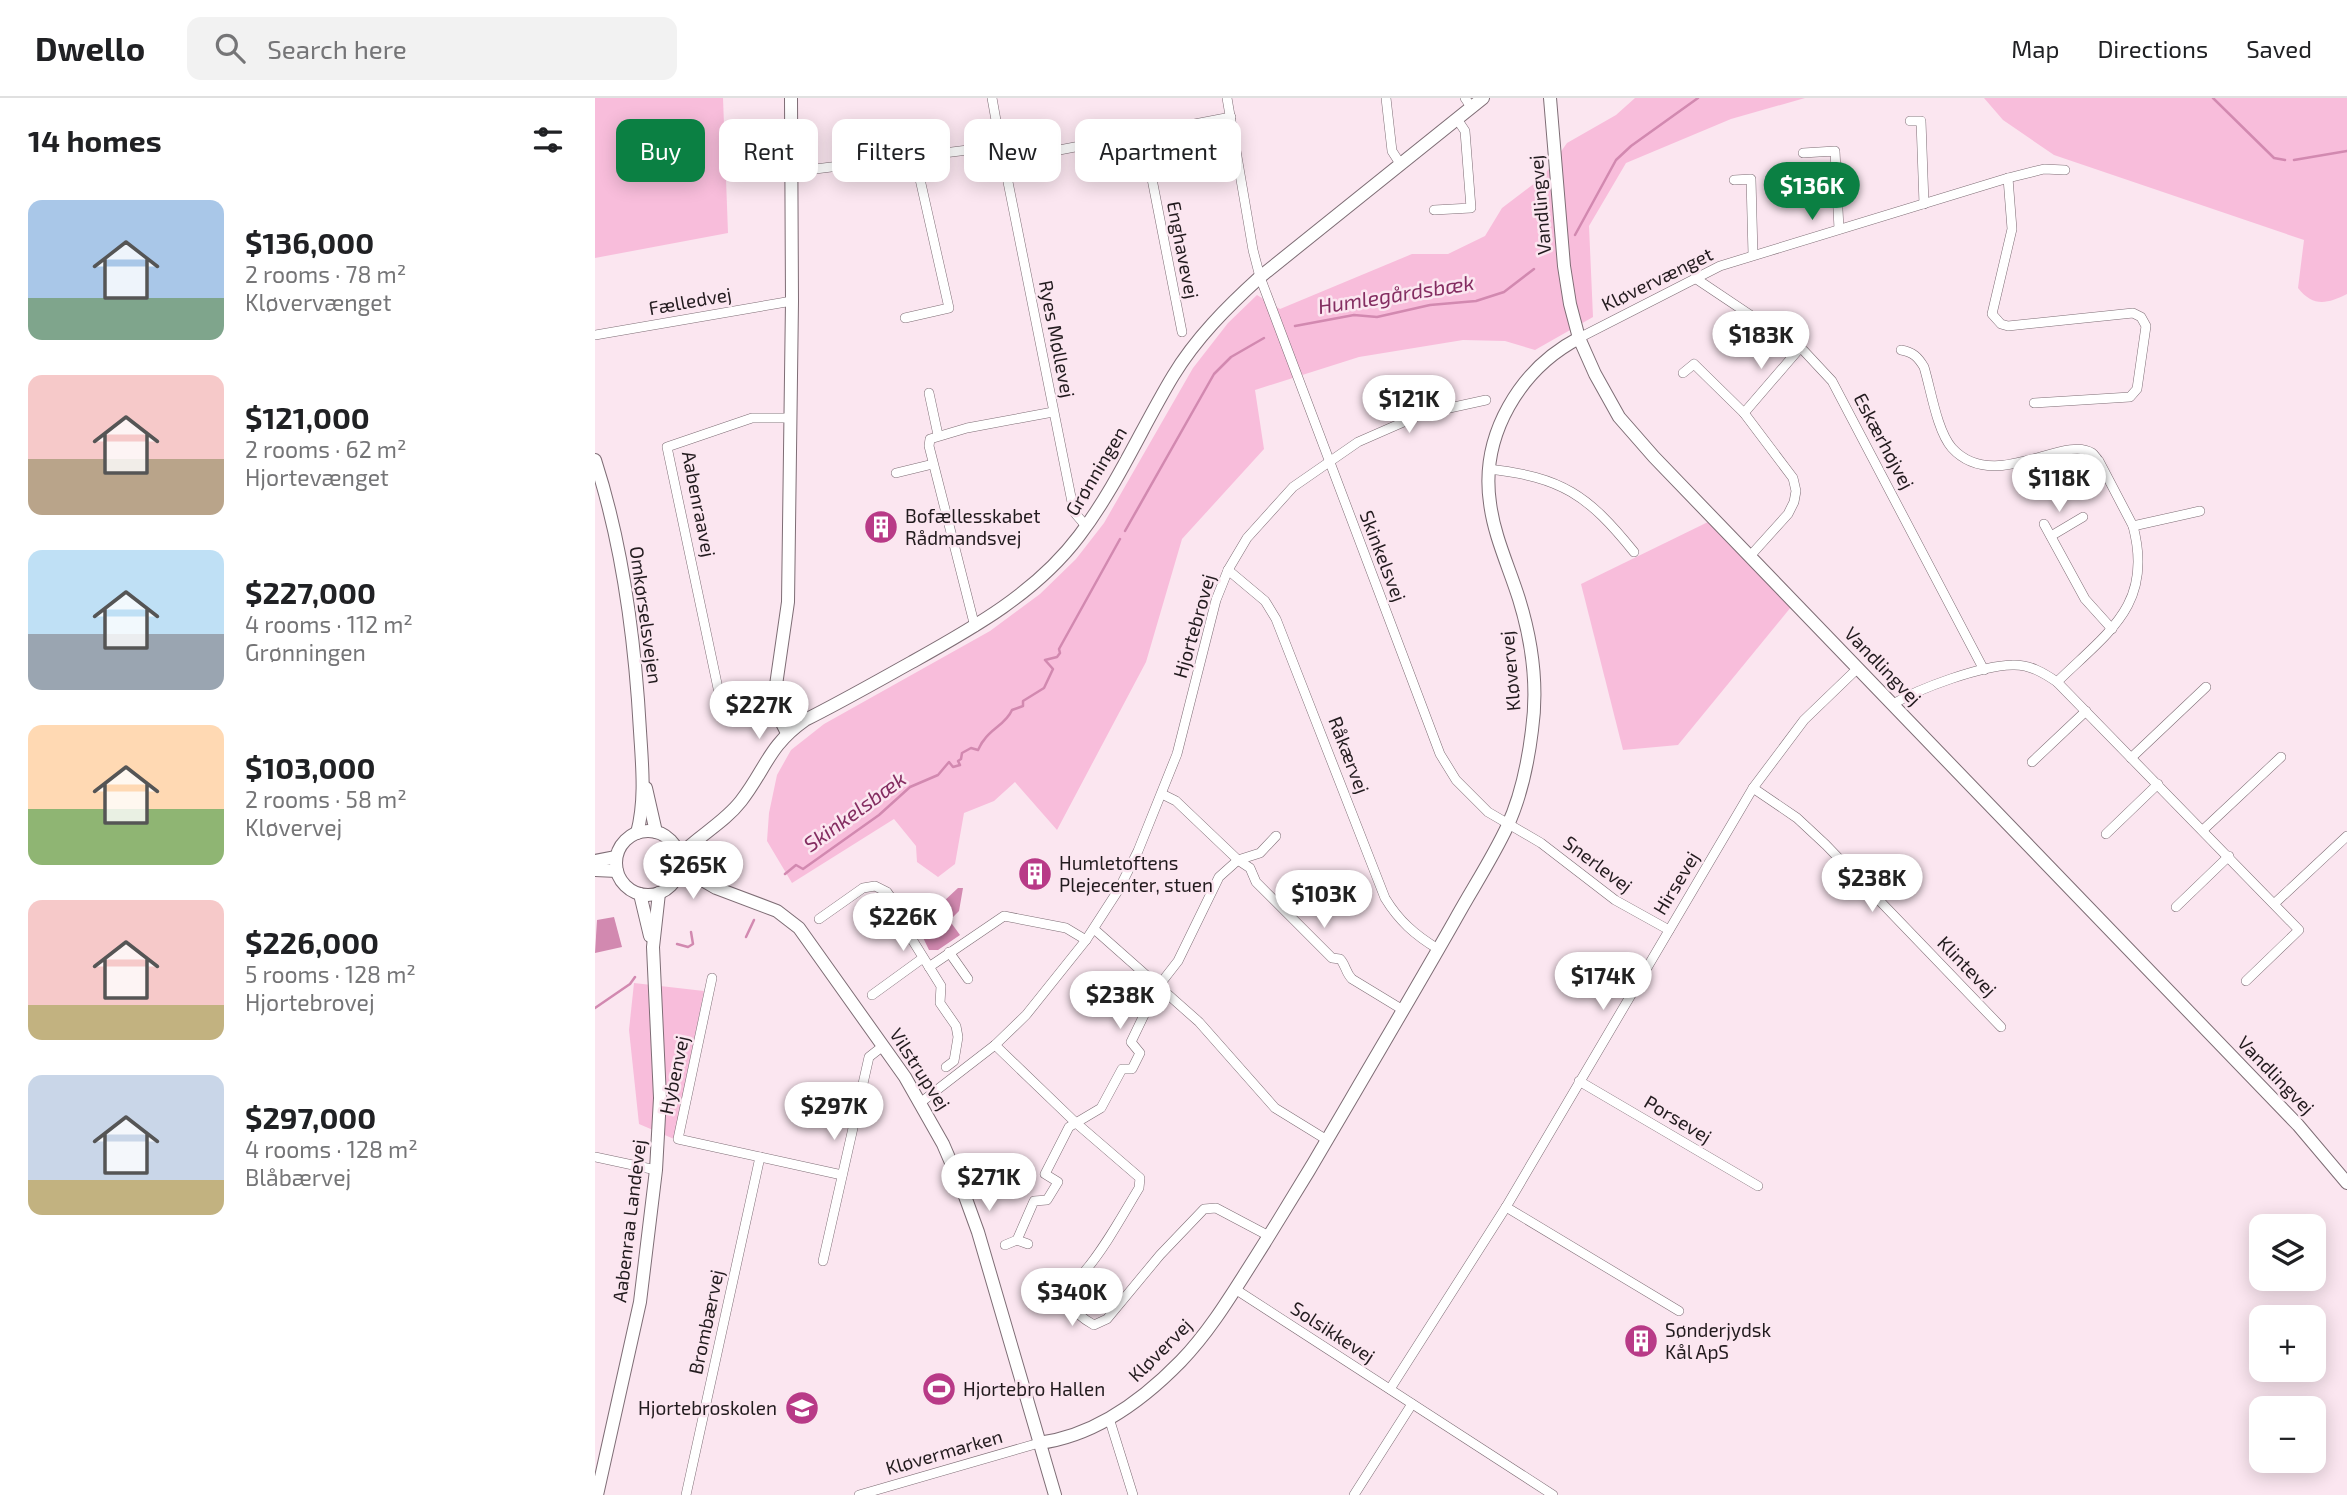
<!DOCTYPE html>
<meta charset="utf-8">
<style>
:root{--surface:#fff;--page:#f2f2f2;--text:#202124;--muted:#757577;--line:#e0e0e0;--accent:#0b8043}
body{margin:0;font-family:"Exo 2",sans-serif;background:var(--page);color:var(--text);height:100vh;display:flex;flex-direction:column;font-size:26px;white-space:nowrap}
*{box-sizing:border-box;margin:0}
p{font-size:23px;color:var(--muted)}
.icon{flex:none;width:38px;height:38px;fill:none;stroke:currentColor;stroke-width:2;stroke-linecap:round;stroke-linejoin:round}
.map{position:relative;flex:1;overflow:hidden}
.panel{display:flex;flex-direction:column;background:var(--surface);width:595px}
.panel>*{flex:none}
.top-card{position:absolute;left:21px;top:21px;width:665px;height:63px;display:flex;gap:14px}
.controls{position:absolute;left:1654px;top:1116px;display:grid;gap:14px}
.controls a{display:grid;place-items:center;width:77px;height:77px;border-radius:14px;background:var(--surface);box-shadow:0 4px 18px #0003;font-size:35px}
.price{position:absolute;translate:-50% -60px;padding:0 16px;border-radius:24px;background:#fff;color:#222;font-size:23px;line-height:46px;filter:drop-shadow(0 2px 4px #0008)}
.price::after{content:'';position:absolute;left:50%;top:42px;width:21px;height:16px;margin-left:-10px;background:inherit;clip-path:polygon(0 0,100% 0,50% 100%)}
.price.current{background:var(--accent);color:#fff}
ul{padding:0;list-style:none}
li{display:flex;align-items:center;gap:21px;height:175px;padding:0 28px}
li span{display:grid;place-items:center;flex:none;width:196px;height:140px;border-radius:14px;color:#555}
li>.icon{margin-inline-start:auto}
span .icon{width:84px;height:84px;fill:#fffc;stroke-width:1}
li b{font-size:30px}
h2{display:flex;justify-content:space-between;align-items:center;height:84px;padding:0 28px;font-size:30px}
.chip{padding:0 24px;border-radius:14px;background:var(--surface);box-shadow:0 4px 18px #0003;font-size:24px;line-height:63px}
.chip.current{background:var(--accent);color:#fff}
header{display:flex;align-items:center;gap:42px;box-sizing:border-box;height:98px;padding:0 35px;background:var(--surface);border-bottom:2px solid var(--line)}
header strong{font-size:33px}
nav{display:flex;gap:38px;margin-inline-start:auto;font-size:24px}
.search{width:490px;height:63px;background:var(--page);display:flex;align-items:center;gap:18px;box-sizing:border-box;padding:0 24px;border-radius:14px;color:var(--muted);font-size:26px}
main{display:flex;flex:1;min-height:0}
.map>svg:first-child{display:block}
</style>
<header>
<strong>Dwello</strong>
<div class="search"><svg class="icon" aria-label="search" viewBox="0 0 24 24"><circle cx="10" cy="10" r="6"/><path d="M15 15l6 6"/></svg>Search here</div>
<nav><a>Map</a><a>Directions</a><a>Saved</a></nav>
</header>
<main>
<section class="panel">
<h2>14 homes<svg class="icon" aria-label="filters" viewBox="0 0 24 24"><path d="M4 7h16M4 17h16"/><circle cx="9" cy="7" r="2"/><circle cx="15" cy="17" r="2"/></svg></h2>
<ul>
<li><span style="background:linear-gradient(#a9c7e8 70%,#7fa58c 0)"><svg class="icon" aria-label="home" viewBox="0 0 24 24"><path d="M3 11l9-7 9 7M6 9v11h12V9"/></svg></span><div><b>$136,000</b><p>2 rooms · 78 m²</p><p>Kløvervænget</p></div></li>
<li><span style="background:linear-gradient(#f6c9c9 60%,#b9a48a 0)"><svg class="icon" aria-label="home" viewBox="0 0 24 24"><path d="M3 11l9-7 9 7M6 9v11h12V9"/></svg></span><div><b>$121,000</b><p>2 rooms · 62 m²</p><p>Hjortevænget</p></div></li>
<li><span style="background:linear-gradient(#bfe0f5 60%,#9aa5b1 0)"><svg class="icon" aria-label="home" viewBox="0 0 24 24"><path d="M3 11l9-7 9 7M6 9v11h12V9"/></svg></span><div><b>$227,000</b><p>4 rooms · 112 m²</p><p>Grønningen</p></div></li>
<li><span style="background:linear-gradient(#ffd9b3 60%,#8fb573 0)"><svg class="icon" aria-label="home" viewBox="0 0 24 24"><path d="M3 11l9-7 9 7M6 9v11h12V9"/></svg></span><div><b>$103,000</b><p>2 rooms · 58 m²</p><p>Kløvervej</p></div></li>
<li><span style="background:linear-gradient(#f6c9c9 75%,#c2b280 0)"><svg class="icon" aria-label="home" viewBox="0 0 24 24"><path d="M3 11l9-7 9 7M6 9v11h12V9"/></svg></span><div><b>$226,000</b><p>5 rooms · 128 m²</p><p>Hjortebrovej</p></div></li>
<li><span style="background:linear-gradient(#c9d6e8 75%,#c2b280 0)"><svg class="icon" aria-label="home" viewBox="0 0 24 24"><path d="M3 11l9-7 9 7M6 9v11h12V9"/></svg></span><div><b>$297,000</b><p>4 rooms · 128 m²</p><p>Blåbærvej</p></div></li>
</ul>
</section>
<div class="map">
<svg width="1752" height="1397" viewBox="0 0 1752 1397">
<rect width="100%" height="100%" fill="#fbe6f0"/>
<!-- green -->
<g fill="#f8bddb">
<path d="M0,0H128L133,135L0,160Z"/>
<path d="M1040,0H1210L1136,21L1031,65L994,128L998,219L940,252L910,243L868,242L764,259L660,292L669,351L587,441L551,564L462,732L420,684L399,703L369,715L360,766L343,779L322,764L321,748L299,721L197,785L172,743L174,715L182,677L196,652L229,626L395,533L445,496L481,461L509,425L598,270L633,225L662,197L685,211L817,156H853L890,138L907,110L948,79L972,45L1021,17Z"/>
<path d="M1389,0H1752V196C1732,206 1718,209 1703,190L1709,142L1459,57L1408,22Z"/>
<path d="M1113,424L1196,509L1083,647L1028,652L986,486Z"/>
<path d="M39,885L109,893L79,1041L44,1026L34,932Z"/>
</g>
<!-- water -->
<g fill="#d289b0">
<path d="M363,790H368L364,813L358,819H352L351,824L357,826L365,837L343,852H334L321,825L327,814L348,804Z"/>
<path d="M19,819L27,849L0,855L2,822Z"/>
</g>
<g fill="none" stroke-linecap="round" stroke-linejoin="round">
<!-- stream -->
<g stroke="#d289b0" stroke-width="2.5">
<path d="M1618,0L1679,60L1690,62"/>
<path d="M1699,62L1752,53"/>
<path d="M980,137L1021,62L1036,48L1103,0"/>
<path d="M700,228L759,217L782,219L835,207L881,203L909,194L939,171"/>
<path d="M530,433L619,276L636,259L669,240"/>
<path d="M190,776L201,767L208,771L284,717L315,689L343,677L354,664L358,669L365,667L363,663L366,661L367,655L376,650L383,652C385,649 386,645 389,642C397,630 411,626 417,612L428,608V603L449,590L458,571L450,562L462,559L465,555L464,551L525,441"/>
<path d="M151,839L159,822"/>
<path d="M82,846L93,849L98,846L96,834"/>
<path d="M0,910L35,886L40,879"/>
</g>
<!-- street casing -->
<g stroke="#7e6d75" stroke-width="10">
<g id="street">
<path d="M397,0L404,39L403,50"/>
<path d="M632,0L658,152L665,179L845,656L861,682L893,714L946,745L1020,802L1074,832"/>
<path d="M791,0L797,53L806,67"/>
<path d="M870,0L876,9"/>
<path d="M1315,23H1326L1329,106"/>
<path d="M548,35L587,234"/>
<path d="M1208,55L1240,53L1244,131"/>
<path d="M413,56L410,69L479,414L491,428"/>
<path d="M196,74L397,49L413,56L433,58L636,19"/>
<path d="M1413,80L1417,131L1397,216L1406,226L1413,228L1538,215L1546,219L1551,228L1542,291L1535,299L1439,305"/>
<path d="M1139,82L1156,81L1158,157"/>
<path d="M839,112L876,110L870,33L862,21"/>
<path d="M1100,180L1209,253L1237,283L1389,572"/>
<path d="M310,220L354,210L320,59"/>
<path d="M0,237L197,203"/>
<path d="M984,240L1125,168L1413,80L1449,71L1470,72"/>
<path d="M1306,252C1318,254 1323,259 1329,269C1336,292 1342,333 1357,350C1399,396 1469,336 1497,355C1500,357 1501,360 1504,363L1538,428"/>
<path d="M1088,275L1099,266L1149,315L1198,380L1201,393L1199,404L1193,416L1156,457"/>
<path d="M334,295L343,337"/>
<path d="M1149,315L1205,250"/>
<path d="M893,371C967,379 993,397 1039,454"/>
<path d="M301,375L338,366"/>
<path d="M1449,426L1490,501L1517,531"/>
<path d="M1456,438L1488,419"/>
<path d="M633,472L670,503L681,521L790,800C804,823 820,837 843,851"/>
<path d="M380,529L334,348L335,341L372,330L458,314"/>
<path d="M1462,584C1513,534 1559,507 1538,428L1605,413"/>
<path d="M124,595L72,349L157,320H195"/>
<path d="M1298,606C1325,590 1385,568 1417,567C1434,566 1449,575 1462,584L1704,832L1651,883"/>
<path d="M1536,660L1611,589"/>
<path d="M1437,664L1491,613"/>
<path d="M1158,690L1202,720L1231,747L1406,929"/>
<path d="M567,696L581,703L643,762L655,770L661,784L737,860L745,861C751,867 750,874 757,881L808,912"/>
<path d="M1608,732L1686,659"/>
<path d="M1511,736L1563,686"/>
<path d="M1679,806L1752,738"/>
<path d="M1581,809L1634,758"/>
<path d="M224,821L268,790L280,788L292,794L317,829L318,843L346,888L345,905L361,928L363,939L359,963L351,969"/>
<path d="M499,831L604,924L680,1010L732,1042"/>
<path d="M354,854L373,881"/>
<path d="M334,869L409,818L471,830L491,842"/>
<path d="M117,880L83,1041L247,1077"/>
<path d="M277,897L328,860"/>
<path d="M400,947L480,1024L545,1080L544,1090C527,1118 511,1148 490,1173C484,1180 472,1190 473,1200C474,1211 490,1222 499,1227L512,1221L565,1157L609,1111L621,1110L674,1138"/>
<path d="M984,983L1163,1088"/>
<path d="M325,1005L400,947L431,917L491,842L524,791L543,753L582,656L621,502L633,472L652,440L698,389L763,344L827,316L891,302"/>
<path d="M0,1059L61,1072"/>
<path d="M911,1109L1084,1213"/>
<path d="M422,1142L433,1146"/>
<path d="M410,1147L422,1142L439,1103L452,1102L463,1084L450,1076L474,1029L506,1010L527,971H537L545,955L536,944L562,890L583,863L624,779L643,762L665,755L681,738"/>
<path d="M228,1163L274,959L288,948"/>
<path d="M640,1191L958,1397"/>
<path d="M795,1291L911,1109L1158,690L1209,622L1263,570"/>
<path d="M514,1320L538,1397"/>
<path d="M91,1397L165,1059"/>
<path d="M264,1397L444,1345"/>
<path d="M759,1397L817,1306"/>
</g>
</g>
<!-- secondary casing -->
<g stroke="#7e6d75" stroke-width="14">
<g id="secondary">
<path d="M955,0L969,168L975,206L984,240L1000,276L1024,319L1059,359L1703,1027L1752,1085"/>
<path d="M0,362C28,448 40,542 45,633C47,666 51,702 42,735"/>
<path d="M192,635L181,613L179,601L193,504L197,203L196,0"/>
<path d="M51,690L61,734"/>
<circle cx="53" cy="765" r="32"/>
<path d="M84,758C103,738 129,725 146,703C171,671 173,648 210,622C246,604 281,584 317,564C378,530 441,495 484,438C522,388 546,331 578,278C601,240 632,209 665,179L888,0"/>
<path d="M0,763L21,759"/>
<path d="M85,769L121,790L182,813L204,830L310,979L348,1046L367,1090L383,1134L460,1397"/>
<path d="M0,772L22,773"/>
<path d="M45,796L55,838"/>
<path d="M444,1345C499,1338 548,1302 586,1263C615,1233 637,1196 660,1160C693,1108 725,1055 756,1001C791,941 826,882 860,822C877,791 897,761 912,729C926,699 933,665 937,632C943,589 937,543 924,501C914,469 899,438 895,405C885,337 925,271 984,240"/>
<path d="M2,1397L45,1204L61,1072L65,1000L58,849L64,795"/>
</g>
</g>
<!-- street -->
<use href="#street" stroke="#fff" stroke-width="9"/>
<!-- secondary -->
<use href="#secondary" stroke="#fff" stroke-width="12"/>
</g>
<!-- icons -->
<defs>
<g id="building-disc" transform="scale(1.75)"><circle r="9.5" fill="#b83a87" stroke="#fbe6f0"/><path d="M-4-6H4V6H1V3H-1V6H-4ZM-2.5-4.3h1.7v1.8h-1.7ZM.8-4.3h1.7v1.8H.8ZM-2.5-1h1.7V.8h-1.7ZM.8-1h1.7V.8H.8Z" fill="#fff"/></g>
<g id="stadium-disc" transform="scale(1.75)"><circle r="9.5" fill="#b83a87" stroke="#fbe6f0"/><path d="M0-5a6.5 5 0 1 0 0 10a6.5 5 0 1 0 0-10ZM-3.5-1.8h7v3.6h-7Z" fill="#fff"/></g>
<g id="school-disc" transform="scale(1.75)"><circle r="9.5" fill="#b83a87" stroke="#fbe6f0"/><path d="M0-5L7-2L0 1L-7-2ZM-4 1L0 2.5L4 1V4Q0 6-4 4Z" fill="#fff"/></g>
</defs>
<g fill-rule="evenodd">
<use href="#building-disc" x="286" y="429"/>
<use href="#building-disc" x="440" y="776"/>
<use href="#building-disc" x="1046" y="1243"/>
<use href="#stadium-disc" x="344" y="1291"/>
<use href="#school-disc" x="207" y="1310"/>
</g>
<g text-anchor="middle" stroke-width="5" stroke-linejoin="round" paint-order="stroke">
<!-- street labels -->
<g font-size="19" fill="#221b1e" stroke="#fbe6f0">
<text transform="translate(945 107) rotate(-95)" y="7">Vandlingvej</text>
<text transform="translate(588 152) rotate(79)" y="7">Enghavevej</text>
<text transform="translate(1062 181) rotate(-26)" y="7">Kløvervænget</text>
<text transform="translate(95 203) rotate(-10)" y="7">Fælledvej</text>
<text transform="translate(462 241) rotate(79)" y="7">Ryes Møllevej</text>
<text transform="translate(1289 343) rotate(62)" y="7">Eskærhøjvej</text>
<text transform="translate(501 373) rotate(-59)" y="7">Grønningen</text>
<text transform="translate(104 406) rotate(79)" y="7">Aabenraavej</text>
<text transform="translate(788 458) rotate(69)" y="7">Skinkelsvej</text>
<text transform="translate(51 517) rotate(82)" y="7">Omkørselsvejen</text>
<text transform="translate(599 528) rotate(-74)" y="7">Hjortebrovej</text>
<text transform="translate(1288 568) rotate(46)" y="7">Vandlingvej</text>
<text transform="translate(915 573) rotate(-95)" y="7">Kløvervej</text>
<text transform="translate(754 657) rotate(69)" y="7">Råkærvej</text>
<text transform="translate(1003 766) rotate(37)" y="7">Snerlevej</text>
<text transform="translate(1081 785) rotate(-59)" y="7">Hirsevej</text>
<text transform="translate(1372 868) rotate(46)" y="7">Klintevej</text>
<text transform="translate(325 971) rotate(57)" y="7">Vilstrupvej</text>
<text transform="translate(79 977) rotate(-78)" y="7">Hybenvej</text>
<text transform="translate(1681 977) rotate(46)" y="7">Vandlingvej</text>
<text transform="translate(1083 1021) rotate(31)" y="7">Porsevej</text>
<text transform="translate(34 1123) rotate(-83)" y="7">Aabenraa Landevej</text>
<text transform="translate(111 1224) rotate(-78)" y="7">Brombærvej</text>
<text transform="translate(738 1234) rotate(33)" y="7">Solsikkevej</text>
<text transform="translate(565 1252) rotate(-45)" y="7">Kløvervej</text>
<text transform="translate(349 1354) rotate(-16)" y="7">Kløvermarken</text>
</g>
<!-- poi labels -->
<g font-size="19" fill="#221b1e" stroke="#fbe6f0" text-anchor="start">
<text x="310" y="425">Bofællesskabet<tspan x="310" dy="22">Rådmandsvej</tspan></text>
<text x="464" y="772">Humletoftens<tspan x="464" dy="22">Plejecenter, stuen</tspan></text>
<text x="1070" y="1239">Sønderjydsk<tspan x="1070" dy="22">Kål ApS</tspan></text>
<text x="368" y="1298">Hjortebro Hallen</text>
<text x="182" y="1317" text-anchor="end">Hjortebroskolen</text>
</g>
<!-- water labels -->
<g font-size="21" font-style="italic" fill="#842d61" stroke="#fbe6f0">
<text transform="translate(801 197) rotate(-9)" y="7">Humlegårdsbæk</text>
<text transform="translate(260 714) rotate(-36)" y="7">Skinkelsbæk</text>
</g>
</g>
</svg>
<div class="controls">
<a><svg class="icon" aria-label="layers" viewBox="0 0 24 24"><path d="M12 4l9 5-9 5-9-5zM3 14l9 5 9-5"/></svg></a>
<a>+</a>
<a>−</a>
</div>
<b class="price current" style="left:1217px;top:124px">$136K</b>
<b class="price" style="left:1166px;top:273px">$183K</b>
<b class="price" style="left:814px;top:337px">$121K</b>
<b class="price" style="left:1464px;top:416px">$118K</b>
<b class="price" style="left:164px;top:643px">$227K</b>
<b class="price" style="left:98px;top:803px">$265K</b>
<b class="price" style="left:1277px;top:816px">$238K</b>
<b class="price" style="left:729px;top:832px">$103K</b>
<b class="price" style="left:308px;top:855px">$226K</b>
<b class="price" style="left:1008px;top:914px">$174K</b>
<b class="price" style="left:525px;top:933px">$238K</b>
<b class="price" style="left:239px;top:1044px">$297K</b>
<b class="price" style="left:394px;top:1115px">$271K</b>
<b class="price" style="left:477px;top:1230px">$340K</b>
<div class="top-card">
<a class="chip current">Buy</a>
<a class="chip">Rent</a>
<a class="chip">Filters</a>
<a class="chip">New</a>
<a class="chip">Apartment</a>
</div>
</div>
</main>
